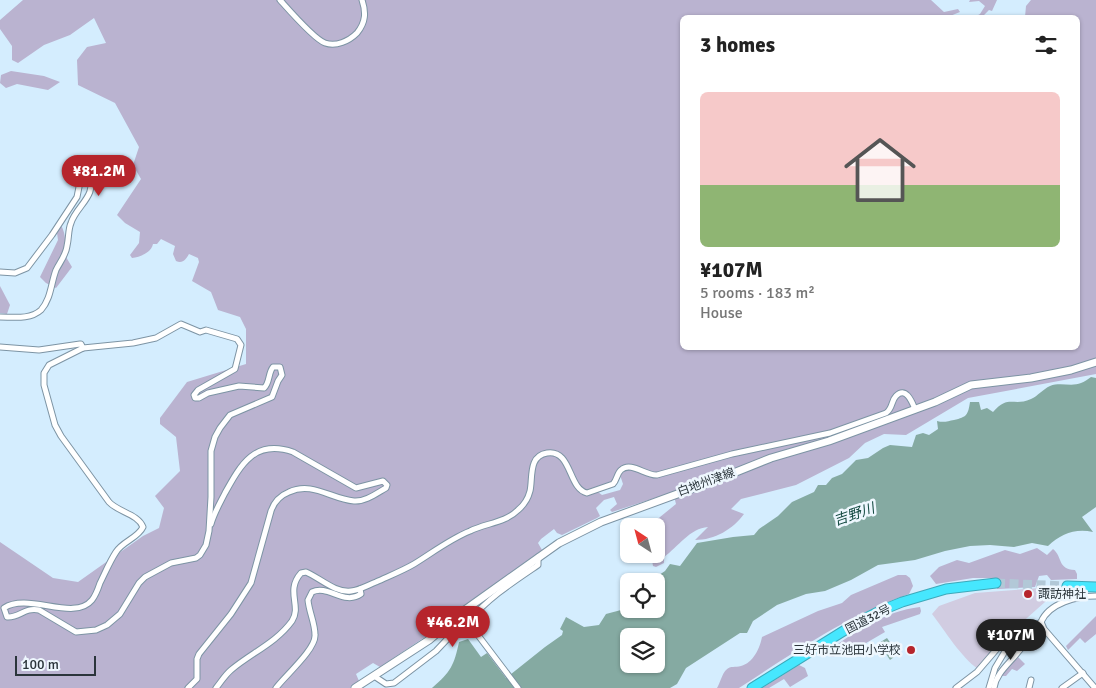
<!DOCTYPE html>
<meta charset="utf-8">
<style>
:root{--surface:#fff;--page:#f6f6f6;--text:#222;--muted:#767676;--line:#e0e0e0;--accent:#b6252c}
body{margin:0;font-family:Signika,"Noto Sans JP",sans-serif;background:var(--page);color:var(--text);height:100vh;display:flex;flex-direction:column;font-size:19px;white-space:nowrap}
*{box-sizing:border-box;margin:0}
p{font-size:16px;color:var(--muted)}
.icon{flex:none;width:28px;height:28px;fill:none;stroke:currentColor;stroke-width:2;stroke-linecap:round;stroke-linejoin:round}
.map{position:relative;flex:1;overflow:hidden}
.panel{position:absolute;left:680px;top:15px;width:400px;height:335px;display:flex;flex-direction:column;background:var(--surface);border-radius:8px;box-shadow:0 1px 4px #0004}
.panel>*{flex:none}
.needle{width:32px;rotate:324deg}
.tools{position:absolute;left:620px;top:518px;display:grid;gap:10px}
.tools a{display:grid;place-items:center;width:45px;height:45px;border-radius:8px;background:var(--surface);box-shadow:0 1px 4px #0004;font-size:25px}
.scale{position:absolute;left:15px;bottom:12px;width:81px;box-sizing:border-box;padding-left:5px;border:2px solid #2b353b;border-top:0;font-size:14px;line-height:18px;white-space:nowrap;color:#2b353b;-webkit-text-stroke:4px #eef7fe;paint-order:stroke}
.price{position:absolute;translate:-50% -42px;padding:0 11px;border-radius:18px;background:var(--accent);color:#fff;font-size:16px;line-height:32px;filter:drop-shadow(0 1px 2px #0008)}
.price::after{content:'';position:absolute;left:50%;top:30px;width:15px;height:11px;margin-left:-8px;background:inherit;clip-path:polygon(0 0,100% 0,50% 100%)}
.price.selected{background:#222;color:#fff}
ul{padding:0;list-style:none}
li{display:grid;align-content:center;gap:10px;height:265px;padding:0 20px}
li+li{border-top:1px solid var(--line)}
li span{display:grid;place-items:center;height:155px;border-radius:8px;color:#555}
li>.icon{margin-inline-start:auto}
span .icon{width:90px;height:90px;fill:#fffc;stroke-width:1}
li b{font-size:21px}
h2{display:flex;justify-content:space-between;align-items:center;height:60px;padding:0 20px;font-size:21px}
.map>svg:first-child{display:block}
</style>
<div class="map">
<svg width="1096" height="688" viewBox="0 0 1096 688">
<rect width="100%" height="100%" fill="#d4edfe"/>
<!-- green -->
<path fill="#d1cce1" d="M1040,588L1054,594L1001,641L978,669C961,657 945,631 932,614L939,606L975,593Z"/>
<!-- forest -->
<g fill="#bab3d0" fill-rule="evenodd">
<path d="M23,0H931L944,12L958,9L960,12L950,16L951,18H682V348H1078V18L1025,17L1026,6L1031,0H1096V374L968,398L906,435L884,434L865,443L849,458L796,485L741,499L731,509L744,514C733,529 715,540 695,540L708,527C690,528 678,547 664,557V563L656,567L653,566L652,560L648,554H656V526H649L676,504L673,492L612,512L610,510L617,504L614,497L604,500L596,508L600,516L597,518L562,535L557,533L554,529L541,539L538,543L542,550L465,606L434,631L380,667L373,663L356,674L359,681L350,688H0V542L53,578L78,582L143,536L159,528L164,508L155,496L180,471L176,437L160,424V418L187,382L246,364V329L240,317L218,310L211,292L192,281L199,262L198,258L189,254C186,259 183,264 176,261L173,254L175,246L161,239L157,244H153C151,253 140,257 132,258L130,255L139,243L140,232L125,223L117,215L141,179L133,165L139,147L115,103L78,85L77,60L87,47L106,43L94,18L70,35L44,45L18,63L12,60V46L0,29V20ZM629,465L632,470H626L620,475L623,484L620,490L602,495L598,492L584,494L583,488L587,490C595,488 606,486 612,481C621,474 613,467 629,465Z"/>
<path d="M970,0H997L992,11L989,10L982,17L973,18L980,14L985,6L979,1L969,2Z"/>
<path d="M11,71L44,76L60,82L48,90L17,84L6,88L0,83L1,75Z"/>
<path d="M61,225C66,235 66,242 63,252L72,267L56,288L46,283L40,277L58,240L57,233Z"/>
<path d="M0,286L10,305L7,314L0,313Z"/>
<path d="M1037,548L1047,555L1053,549C1063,557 1057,569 1075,570L1077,574V579L1051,580L1047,575L1039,576L1035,587L997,589L996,578H973L936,584L930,576L939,567L957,560L969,563L1005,550L1020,554Z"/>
<path d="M898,575H906L910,578L913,586L909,594C848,615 793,653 739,688H717C720,683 722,674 726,670C731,665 735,668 741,666C753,663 760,648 762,637L818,611L842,603L851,595Z"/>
<path d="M920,607L921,611L920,614L882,627L885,632L861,646L833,657L824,655C851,633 885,611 920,607Z"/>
<path d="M1096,616V634L1085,643L1080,638L1068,650L1066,646Z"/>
<path d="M1017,656L1025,664L1017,671L1012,669L1006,676H1001Z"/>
<path d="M799,665L805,668L808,676L790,687L784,679L769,688H762Z"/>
</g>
<!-- water -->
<g fill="#85aaa2" fill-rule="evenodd">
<path d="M1091,377L1096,378V507L1082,517L1093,532C1075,528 1061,534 1048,546L1032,543L1014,547L990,545L970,546L945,551L915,560L878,565L851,580L825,591L806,594L777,605L753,621L747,633H740L686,668L677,684L670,688H432C451,672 454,665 459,642L468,639L481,657L487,653L506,678L545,647L562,635L563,631L560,629L566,617L584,627L599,625L606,614L621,610L629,602V609H656V581H650L665,571L670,564L680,566L697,543L733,537L754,535L759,529L778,516L792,502L814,492L818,485H826L832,478L842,474L856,460L868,458L883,448L890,445L912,447L916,435L923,433L929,435L938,429L937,421C944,423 948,421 954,420C967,417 968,415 970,402H979L981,410L987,408L993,412C1009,394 1013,407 1031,399C1038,396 1043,389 1050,386C1060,382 1072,387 1081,383C1084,382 1088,379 1091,377ZM629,636H656V664H629Z"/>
<path d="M887,638L898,654L890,660L879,643Z"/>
</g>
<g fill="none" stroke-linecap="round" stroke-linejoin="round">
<!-- highway-tunnel -->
<path stroke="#b2c8d7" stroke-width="9" stroke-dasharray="9 4.5" stroke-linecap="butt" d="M996,583L1067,586"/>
<!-- street casing -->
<g stroke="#7d94a4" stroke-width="7">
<g id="street">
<path d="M280,0C289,10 314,39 325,43C336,47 349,41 357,33C366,22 366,12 362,0"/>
<path d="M0,272L15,273L27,268L52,235L77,197L81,177L83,175H88C99,195 76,206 71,223C68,230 69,238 67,246C66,255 60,262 56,270C51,283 51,299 41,310C30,320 13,317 0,317"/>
<path d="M181,324L200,332L206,330L237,339L241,345L235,369L198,390L194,395L195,398H199L208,393L239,386L264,388C270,383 268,373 273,367H280L282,375L278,381L272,397L230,415L220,428L215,437L211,451V497L209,531L206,545L200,555L196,558L171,563L145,577L139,583L120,614L107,625L96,630L76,632L39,610C24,607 20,618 7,617L4,608C28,592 74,622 92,600C96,595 98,589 100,583C105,573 110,561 116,552C123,541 138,538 143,527C138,514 118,512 109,502L61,436L55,425L44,385V373L49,365L83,348L133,343L156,338Z"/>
<path d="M0,347L39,350L80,344H81L83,348"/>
<path d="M374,676L386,684L394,683L436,651L453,633L468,622"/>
<path d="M188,688L197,679V659L199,654L231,614L251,583L271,511C274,502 279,496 289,492C312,481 331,499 354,501C365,502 377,493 386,488L387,485L383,481L356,488L293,452C255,439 241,464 225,493C220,503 214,513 211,524"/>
<path d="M216,688C221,682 225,675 231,670C251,653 276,643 292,621C302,606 285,591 301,573L306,572C320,578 335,593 351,591C360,590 368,585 376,582C389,576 402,571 414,564C432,553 450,539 470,531C486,523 505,523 518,510C524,505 528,499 530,491C533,478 528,456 547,453C572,449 568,489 587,493L613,484C617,480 617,473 621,470C631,461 646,476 657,475L732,454L830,433L886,413C893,408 891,401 896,396C906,386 912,402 915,409"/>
<path d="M276,688C285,676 316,649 315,635C315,623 309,612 308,600L312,592C328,584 344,606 361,594L360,589"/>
<path d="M518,688L468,622C488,598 513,582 538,565V557"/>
<path d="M956,688L977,672L1002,643L1010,639"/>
<path d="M989,688L995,668L1010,643V639"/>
<path d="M994,688C996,673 1010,663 1019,651C1026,643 1032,633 1038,624L1041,622"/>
<path d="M1029,688L1031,680"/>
<path d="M1062,688L1083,673"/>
<path d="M1095,688L1044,629L1041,622C1049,603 1077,596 1096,596"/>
</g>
</g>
<!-- secondary casing -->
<g stroke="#7d94a4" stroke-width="9">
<path id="secondary" d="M355,688L429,640L462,612L559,543L601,522L721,478L771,458L829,441L935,402L971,385L1031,378L1071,370L1096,362"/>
</g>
<!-- highway casing -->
<g stroke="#3da9ba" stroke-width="11">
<g id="highway">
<path d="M1067,586L1096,587"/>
<path d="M752,688L858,622L880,611L902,602L946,589L996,583"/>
</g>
</g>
<!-- street -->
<use href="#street" stroke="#fff" stroke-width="5"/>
<!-- secondary -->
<use href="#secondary" stroke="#fff" stroke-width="7"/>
<!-- highway -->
<use href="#highway" stroke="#46e7fe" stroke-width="9"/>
</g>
<!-- markers -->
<g fill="#b6252c" stroke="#eef7fe" stroke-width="2">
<circle cx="1028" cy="594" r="5"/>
<circle cx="911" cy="650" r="5"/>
</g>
<g text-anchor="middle" stroke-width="5" stroke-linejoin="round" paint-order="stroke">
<!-- street labels -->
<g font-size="12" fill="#2b353b" stroke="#eef7fe">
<text transform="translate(706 482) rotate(-20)" y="4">白地州津線</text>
<text transform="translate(868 619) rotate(-27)" y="4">国道32号</text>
</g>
<!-- poi labels -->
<g font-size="12" fill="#2b353b" stroke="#eef7fe" text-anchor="start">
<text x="1038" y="598">諏訪神社</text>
<text x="901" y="654" text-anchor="end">三好市立池田小学校</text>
</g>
<!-- water labels -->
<g font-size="14" font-style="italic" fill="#144a41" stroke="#eef7fe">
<text transform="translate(854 514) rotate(-19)" y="5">吉野川</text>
</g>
</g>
</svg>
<div class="tools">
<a><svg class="needle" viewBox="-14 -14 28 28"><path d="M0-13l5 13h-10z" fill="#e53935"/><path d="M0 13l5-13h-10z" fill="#767676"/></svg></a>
<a><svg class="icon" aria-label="locate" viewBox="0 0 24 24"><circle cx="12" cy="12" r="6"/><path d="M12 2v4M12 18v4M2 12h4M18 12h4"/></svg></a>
<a><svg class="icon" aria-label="layers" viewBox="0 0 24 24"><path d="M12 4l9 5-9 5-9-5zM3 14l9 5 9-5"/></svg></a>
</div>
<div class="scale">100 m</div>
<b class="price" style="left:99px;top:197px">¥81.2M</b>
<b class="price" style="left:453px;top:648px">¥46.2M</b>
<b class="price selected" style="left:1011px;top:661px">¥107M</b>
<section class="panel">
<h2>3 homes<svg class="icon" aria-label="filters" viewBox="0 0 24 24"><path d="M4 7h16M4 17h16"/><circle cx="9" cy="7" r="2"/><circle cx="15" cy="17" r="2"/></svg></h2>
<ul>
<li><span style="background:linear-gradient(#f6c9c9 60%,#8fb573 0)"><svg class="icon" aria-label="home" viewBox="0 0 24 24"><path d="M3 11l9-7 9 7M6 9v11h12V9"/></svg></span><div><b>¥107M</b><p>5 rooms · 183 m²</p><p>House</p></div></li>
</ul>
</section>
</div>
